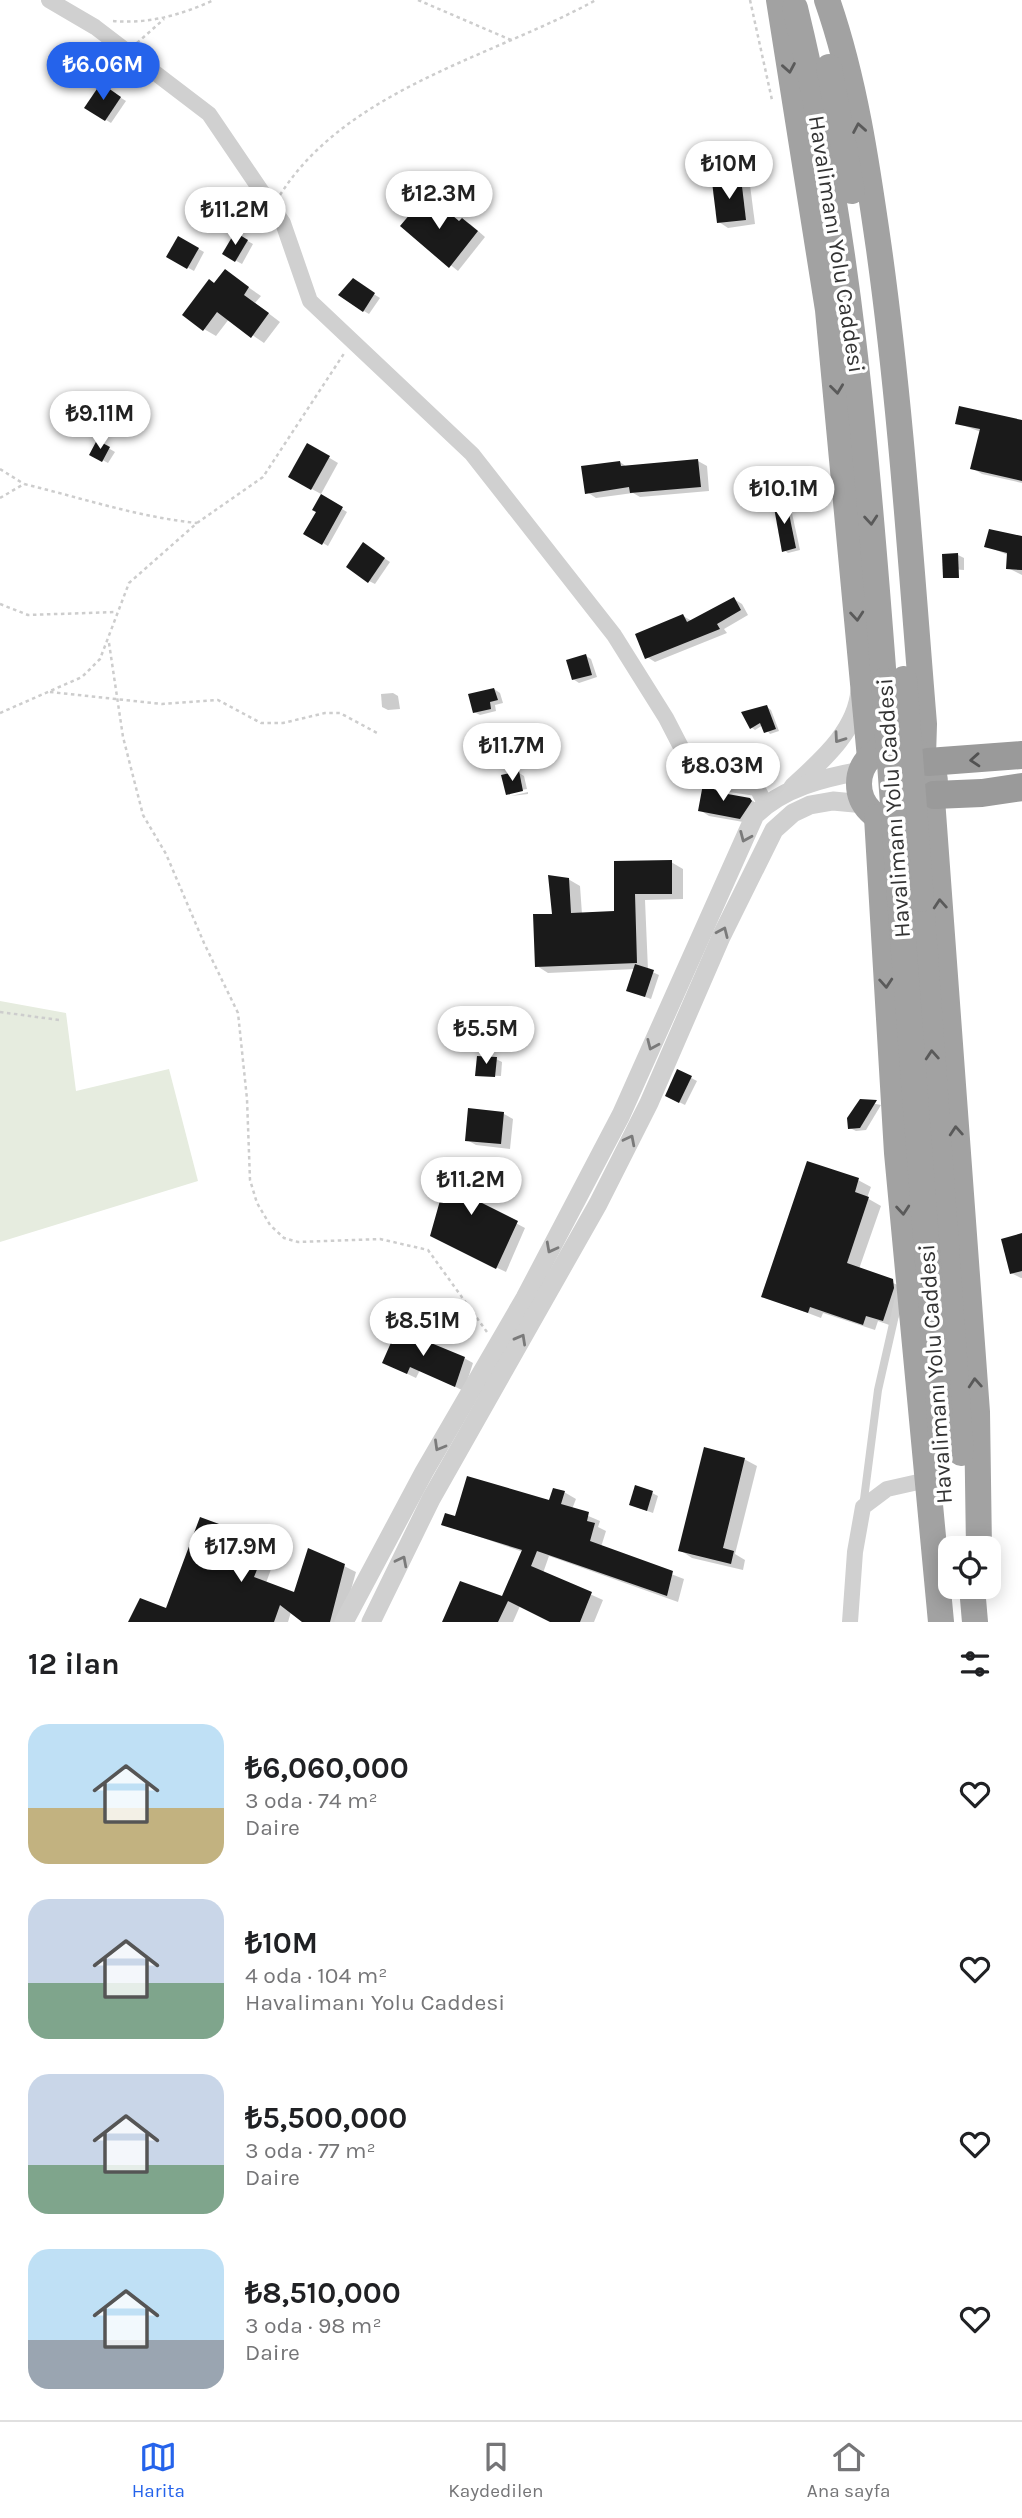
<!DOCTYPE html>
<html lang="tr">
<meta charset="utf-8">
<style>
:root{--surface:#fff;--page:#f6f6f6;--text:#202124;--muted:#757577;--line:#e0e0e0;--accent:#2563eb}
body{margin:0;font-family:Karla,sans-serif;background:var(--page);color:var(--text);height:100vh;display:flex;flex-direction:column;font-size:26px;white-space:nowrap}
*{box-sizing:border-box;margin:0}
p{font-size:23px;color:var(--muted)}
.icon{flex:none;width:38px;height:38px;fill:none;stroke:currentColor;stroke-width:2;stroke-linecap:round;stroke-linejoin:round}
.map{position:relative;height:1622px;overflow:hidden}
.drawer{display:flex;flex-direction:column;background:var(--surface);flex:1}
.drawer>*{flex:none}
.fabs{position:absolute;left:938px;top:1536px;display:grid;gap:14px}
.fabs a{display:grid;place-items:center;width:63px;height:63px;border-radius:14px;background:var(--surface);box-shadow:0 4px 18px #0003;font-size:35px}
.price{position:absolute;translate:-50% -60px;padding:0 16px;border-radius:24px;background:#fff;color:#222;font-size:23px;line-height:46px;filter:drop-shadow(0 2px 4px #0008)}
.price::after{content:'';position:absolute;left:50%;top:42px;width:21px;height:16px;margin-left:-10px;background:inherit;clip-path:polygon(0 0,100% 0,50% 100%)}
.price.active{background:var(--accent);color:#fff}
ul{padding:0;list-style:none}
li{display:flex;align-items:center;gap:21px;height:175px;padding:0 28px}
li span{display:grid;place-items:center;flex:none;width:196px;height:140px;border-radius:21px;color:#555}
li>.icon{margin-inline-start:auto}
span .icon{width:84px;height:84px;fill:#fffc;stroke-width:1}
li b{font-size:30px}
h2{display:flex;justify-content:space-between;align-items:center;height:84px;padding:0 28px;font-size:30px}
.menu{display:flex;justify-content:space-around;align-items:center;height:98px;border-top:2px solid var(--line);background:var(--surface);font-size:19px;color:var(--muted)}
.menu a{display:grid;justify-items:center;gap:4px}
.menu .active{color:var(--accent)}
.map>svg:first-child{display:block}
</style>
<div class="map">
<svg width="1022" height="1622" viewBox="0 0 1022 1622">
<rect width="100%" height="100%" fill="#fff"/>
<!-- green -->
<path fill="#e6ecdf" d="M0,1001L66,1013L76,1091L169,1069L198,1181L0,1242Z"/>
<!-- shadow -->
<g fill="#0003">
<path d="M102,86L126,101L111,123L87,108Z"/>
<path d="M741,180L750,185L755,224L728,228L719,222Z"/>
<path d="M460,222L470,224L485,237L458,271L402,226Z"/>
<path d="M235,234L253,244L242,264L224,254Z"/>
<path d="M179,238L204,252L194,271L169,257Z"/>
<path d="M225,271L261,296L255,303L280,322L264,343L229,319L216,336L204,329L215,285Z"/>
<path d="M353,281L380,298L369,314L364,311Z"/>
<path d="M1022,420V483L982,474L972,468L981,432L957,423Z"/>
<path d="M98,442L115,452L108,463L91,454Z"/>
<path d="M308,445L338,463L321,494L290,477Z"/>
<path d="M698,461L707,466L709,491L640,497L633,493L596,498L587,492L620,462L627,467Z"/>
<path d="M322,497L347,512L328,546L306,533L319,511Z"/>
<path d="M786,501L790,504L800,550L788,553L784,550Z"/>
<path d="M1022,538V575L1008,568V555L986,546Z"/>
<path d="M369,548L390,562L375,584L369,581Z"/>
<path d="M958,555L964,558V570L950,569Z"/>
<path d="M734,599L742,604L748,615L724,629L727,633L655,662L647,657L683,616L692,621Z"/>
<path d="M586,656L591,659L597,677L579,683L573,679Z"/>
<path d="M494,689L500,693L503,703L495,705L496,711L480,715L474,712Z"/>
<path d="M393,693L398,696L400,709L388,710L382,707L381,694Z"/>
<path d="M767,707L771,710L779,731L770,734L763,725L755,730L751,727L744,713Z"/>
<path d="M519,773L524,776L527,789L510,792V795L507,794Z"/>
<path d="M528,792V794L511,796Z"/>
<path d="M722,795L750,799L759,805L749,823L709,816L700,810Z"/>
<path d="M671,862L683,869V899L645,900L648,970L659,975L651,999L634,993L635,969L548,973L537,966L568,879L580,886L582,914L616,913L615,863Z"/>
<path d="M496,1059L502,1062L501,1076L477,1075Z"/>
<path d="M678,1071L697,1081L685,1105L667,1096Z"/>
<path d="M861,1101L881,1105L866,1130L856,1131L850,1128Z"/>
<path d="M504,1114L513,1119L510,1149L476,1145L467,1140Z"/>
<path d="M453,1160L490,1172L482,1205L525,1228L506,1272L441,1241Z"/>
<path d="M858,1180L871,1187L867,1198L881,1206L859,1269L905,1288L906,1296L895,1327L878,1321L875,1330L823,1313L821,1318L763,1296Z"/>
<path d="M1022,1235V1278H1021L1011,1273Z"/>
<path d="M464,1358L473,1363L464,1391L420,1370L416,1378L393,1367Z"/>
<path d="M744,1459L757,1466L735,1554L745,1560L743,1570L692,1558L680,1550Z"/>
<path d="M564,1492L576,1499L572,1509L600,1521L598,1527L606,1531L601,1547L684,1579L678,1602L549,1556L543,1573L603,1600L594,1622H552L520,1606L513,1622H443L503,1598L523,1552L443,1524L456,1518L550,1503Z"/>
<path d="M652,1493L658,1496L653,1513L636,1507Z"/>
<path d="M267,1543L278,1550L266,1583L295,1594L344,1566L356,1572L342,1622H304L291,1612L288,1622H130L167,1610Z"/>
</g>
<!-- building -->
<g fill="#1a1a1a">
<path d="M101,83L121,97L105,121L84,108Z"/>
<path d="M741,178L746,220L717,223L712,182Z"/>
<path d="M427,194L459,221L462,218L478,231L449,268L400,226Z"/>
<path d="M235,232L248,240L235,262L222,254Z"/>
<path d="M178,236L199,248L187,269L166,257Z"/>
<path d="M225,269L249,287L244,295L269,313L251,338L217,312L203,331L182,315L209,279L214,283Z"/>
<path d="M353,278L375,293L363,312L338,295Z"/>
<path d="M959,406L1022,420V481L970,469L980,429L955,424Z"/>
<path d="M97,440L110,447L102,462L89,455Z"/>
<path d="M307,443L330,456L311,490L288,477Z"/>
<path d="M698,459L701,487L630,493L629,487L585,494L581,466L620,461L621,466Z"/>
<path d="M321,494L343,507L322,545L303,534L316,512L312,510Z"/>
<path d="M786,499L796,548L782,552L773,502Z"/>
<path d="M989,529L1022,536V570L1006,569L1007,553L984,547Z"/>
<path d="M363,542L385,558L368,583L346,567Z"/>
<path d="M958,553L959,578H943L942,554Z"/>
<path d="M734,597L741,610L717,624L720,629L645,659L635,634L683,614L687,622Z"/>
<path d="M586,654L592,675L572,680L566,660Z"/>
<path d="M494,688L498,700L490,702L491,709L473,713L468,694Z"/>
<path d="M767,705L776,729L764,733L760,723L750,729L741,712Z"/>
<path d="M519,771L523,791L506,795L501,775Z"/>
<path d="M703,784L722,793L750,798L752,801L740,819L698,811Z"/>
<path d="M672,860V894H635L637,963L535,967L533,914H552L548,875L569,878L571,913L614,911V861Z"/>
<path d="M635,964L654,970L645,997L626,991Z"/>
<path d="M477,1056L497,1057L495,1077L475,1076Z"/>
<path d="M677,1069L692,1076L679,1103L665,1096Z"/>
<path d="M860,1099L877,1100L860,1128L848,1129L847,1118Z"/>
<path d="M468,1108L504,1112L501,1144L465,1141Z"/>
<path d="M452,1158L482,1165L474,1199L518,1221L496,1269L430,1236Z"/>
<path d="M807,1161L859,1178L855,1192L869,1197L847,1263L893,1279L894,1288L883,1321L866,1316L863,1325L810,1307L808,1313L761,1297Z"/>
<path d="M1022,1233V1271L1010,1274L1001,1239Z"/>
<path d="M397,1329L465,1357L455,1387L410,1367L407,1374L382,1363Z"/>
<path d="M704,1447L745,1458L723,1548L734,1551L731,1564L678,1551Z"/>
<path d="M467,1476L549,1500L553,1488L565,1491L561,1504L589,1512L587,1521L595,1523L590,1541L673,1571L667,1596L537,1551L531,1566L592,1592L580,1622H550L508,1601L498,1622H442L460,1581L502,1596L522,1550L441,1525L445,1513L455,1516Z"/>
<path d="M635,1485L653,1491L647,1511L629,1505Z"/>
<path d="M200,1517L268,1542L254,1577L294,1592L308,1548L345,1564L330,1622H302L280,1605L274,1622H128L140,1598L166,1608Z"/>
</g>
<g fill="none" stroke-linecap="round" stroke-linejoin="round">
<!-- path -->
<g stroke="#cdcdcd" stroke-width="2.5" stroke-dasharray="3.5 3.5" stroke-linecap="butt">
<path d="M418,0L511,40"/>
<path d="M750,0L772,100"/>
<path d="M113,21C149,24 181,15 214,0"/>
<path d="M137,43L164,19"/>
<path d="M280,195C347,89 492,57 596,0"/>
<path d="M0,469L24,484"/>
<path d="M0,498L24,484C82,498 138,517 197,523"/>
<path d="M0,604L28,615L116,612"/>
<path d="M109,643L123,737L143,815L166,854L204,943L238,1013L247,1099L250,1180L257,1203L270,1225L284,1238L298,1242L380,1239L428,1250L487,1332"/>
<path d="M50,692L162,704L218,700L261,723H283L325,713H340L379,734"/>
<path d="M0,713L82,677L100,659L129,583L197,523L263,477L345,352"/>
<path d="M0,1012L59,1020"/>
</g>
<!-- service -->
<path stroke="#d0d0d0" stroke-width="8" d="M863,1507L878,1390L900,1293"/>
<!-- minor -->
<g stroke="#d0d0d0" stroke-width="16">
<path d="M49,0L95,27L209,114L283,223L310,301L472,454L614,635L666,718L682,749L702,772L724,783L757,788L766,805"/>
<path d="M850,1622L855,1552L863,1507L887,1489L927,1480"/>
</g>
<!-- tertiary -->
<g stroke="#d0d0d0" stroke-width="19">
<path d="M793,787C821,761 857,731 860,690"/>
<path d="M344,1622L424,1472L525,1298L621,1115L755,815C784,787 823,778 861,771"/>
<path d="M371,1622L431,1499L598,1204L649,1103L721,937L774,830L793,813L810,805L833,801L865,804"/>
</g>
<!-- trunk -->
<g stroke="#a2a2a2" stroke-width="26">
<path d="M779,0L828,310L870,758"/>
<path d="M827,0C855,80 867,165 879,249C901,407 911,566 924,724L923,756"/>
<path d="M795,8C849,228 867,455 884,681"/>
<path d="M829,67L852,191"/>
<circle cx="897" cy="784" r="38"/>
<path d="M932,799L977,1412L979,1549"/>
<path d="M877,817L897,1153L941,1622"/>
<path d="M921,899L961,1453"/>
<path d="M900,900L941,1432"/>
<path d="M972,1587L975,1622"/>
</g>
<!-- motorway -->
<g stroke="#9a9a9a" stroke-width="28">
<path d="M928,762L1022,755"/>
<path d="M934,795L982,793L1022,787"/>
</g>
<!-- trunk-bridge -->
<g stroke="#a2a2a2" stroke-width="26">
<path d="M904,679L921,899"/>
<path d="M884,681L900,900"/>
</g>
</g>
<!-- one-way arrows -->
<defs><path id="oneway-chevron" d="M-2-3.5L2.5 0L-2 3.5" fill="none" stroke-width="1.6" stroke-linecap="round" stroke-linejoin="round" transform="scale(1.75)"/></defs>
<g stroke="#5a5a5a">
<use href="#oneway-chevron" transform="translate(789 68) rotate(80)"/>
<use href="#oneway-chevron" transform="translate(859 128) rotate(-100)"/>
<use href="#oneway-chevron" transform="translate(837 389) rotate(83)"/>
<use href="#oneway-chevron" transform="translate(871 520) rotate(85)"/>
<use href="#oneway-chevron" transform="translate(857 616) rotate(85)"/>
<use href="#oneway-chevron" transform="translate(940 904) rotate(-94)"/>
<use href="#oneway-chevron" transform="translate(886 983) rotate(86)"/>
<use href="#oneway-chevron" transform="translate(932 1055) rotate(-94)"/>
<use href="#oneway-chevron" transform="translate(956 1131) rotate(-94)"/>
<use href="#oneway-chevron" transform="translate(903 1210) rotate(85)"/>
<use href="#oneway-chevron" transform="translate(975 1383) rotate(-94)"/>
</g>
<g stroke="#7a7a7a">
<use href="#oneway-chevron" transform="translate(839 738) rotate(125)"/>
<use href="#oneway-chevron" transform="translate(745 837) rotate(113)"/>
<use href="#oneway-chevron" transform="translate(723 932) rotate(-66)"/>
<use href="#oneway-chevron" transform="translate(652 1045) rotate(114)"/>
<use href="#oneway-chevron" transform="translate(630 1140) rotate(-63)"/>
<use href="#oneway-chevron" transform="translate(551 1248) rotate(118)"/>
<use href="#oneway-chevron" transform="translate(521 1339) rotate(-61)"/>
<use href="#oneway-chevron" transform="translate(439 1446) rotate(120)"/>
<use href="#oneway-chevron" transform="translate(402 1561) rotate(-63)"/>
</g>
<use stroke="#525252" href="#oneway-chevron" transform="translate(975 760) rotate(176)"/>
<g text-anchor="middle" stroke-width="7" stroke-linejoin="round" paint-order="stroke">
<!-- street labels -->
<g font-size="23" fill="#333" stroke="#fff">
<text transform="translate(837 244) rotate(81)" y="8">Havalimanı Yolu Caddesi</text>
<text transform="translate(893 808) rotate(-94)" y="8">Havalimanı Yolu Caddesi</text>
<text transform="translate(935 1374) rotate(-94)" y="8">Havalimanı Yolu Caddesi</text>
</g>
</g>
</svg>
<div class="fabs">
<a><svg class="icon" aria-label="locate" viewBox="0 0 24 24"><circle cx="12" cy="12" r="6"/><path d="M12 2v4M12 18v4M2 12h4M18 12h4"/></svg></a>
</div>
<b class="price active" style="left:103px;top:102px">₺6.06M</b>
<b class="price" style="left:729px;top:201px">₺10M</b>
<b class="price" style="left:439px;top:231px">₺12.3M</b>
<b class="price" style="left:235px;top:247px">₺11.2M</b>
<b class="price" style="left:100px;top:451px">₺9.11M</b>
<b class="price" style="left:784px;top:526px">₺10.1M</b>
<b class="price" style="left:512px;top:783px">₺11.7M</b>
<b class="price" style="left:723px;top:803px">₺8.03M</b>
<b class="price" style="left:486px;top:1066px">₺5.5M</b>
<b class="price" style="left:471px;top:1217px">₺11.2M</b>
<b class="price" style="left:423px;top:1358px">₺8.51M</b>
<b class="price" style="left:241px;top:1584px">₺17.9M</b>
</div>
<section class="drawer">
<h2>12 ilan<svg class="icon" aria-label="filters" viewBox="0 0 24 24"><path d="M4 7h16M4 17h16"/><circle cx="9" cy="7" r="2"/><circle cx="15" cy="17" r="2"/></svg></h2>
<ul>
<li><span style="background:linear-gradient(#bfe0f5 60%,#c2b280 0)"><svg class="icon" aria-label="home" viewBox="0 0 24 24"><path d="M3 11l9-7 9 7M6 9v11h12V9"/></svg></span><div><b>₺6,060,000</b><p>3 oda · 74 m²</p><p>Daire</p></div><svg class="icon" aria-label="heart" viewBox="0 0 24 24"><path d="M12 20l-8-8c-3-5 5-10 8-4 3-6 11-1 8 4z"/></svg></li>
<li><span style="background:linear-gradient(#c9d6e8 60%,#7fa58c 0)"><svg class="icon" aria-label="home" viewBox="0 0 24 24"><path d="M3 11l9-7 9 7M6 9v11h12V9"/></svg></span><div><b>₺10M</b><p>4 oda · 104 m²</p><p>Havalimanı Yolu Caddesi</p></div><svg class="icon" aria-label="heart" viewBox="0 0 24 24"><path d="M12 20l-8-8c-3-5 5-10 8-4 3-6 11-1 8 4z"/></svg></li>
<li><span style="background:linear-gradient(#c9d6e8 65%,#7fa58c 0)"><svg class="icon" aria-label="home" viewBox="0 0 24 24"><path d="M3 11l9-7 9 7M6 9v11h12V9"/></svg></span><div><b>₺5,500,000</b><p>3 oda · 77 m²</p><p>Daire</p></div><svg class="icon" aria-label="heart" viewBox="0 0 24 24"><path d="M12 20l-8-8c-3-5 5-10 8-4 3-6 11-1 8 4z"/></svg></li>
<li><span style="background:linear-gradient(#bfe0f5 65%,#9aa5b1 0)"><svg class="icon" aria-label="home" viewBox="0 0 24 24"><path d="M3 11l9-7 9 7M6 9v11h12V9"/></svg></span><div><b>₺8,510,000</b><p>3 oda · 98 m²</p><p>Daire</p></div><svg class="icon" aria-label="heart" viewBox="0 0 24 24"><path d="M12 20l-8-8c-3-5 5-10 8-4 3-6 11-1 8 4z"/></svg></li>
</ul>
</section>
<nav class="menu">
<a class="active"><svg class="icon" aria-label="map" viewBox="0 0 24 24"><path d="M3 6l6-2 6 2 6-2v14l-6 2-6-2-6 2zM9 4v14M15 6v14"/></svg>Harita</a>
<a><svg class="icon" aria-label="saved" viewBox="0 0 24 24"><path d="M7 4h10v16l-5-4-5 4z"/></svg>Kaydedilen</a>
<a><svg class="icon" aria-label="home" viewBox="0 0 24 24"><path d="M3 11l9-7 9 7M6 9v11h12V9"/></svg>Ana sayfa</a>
</nav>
